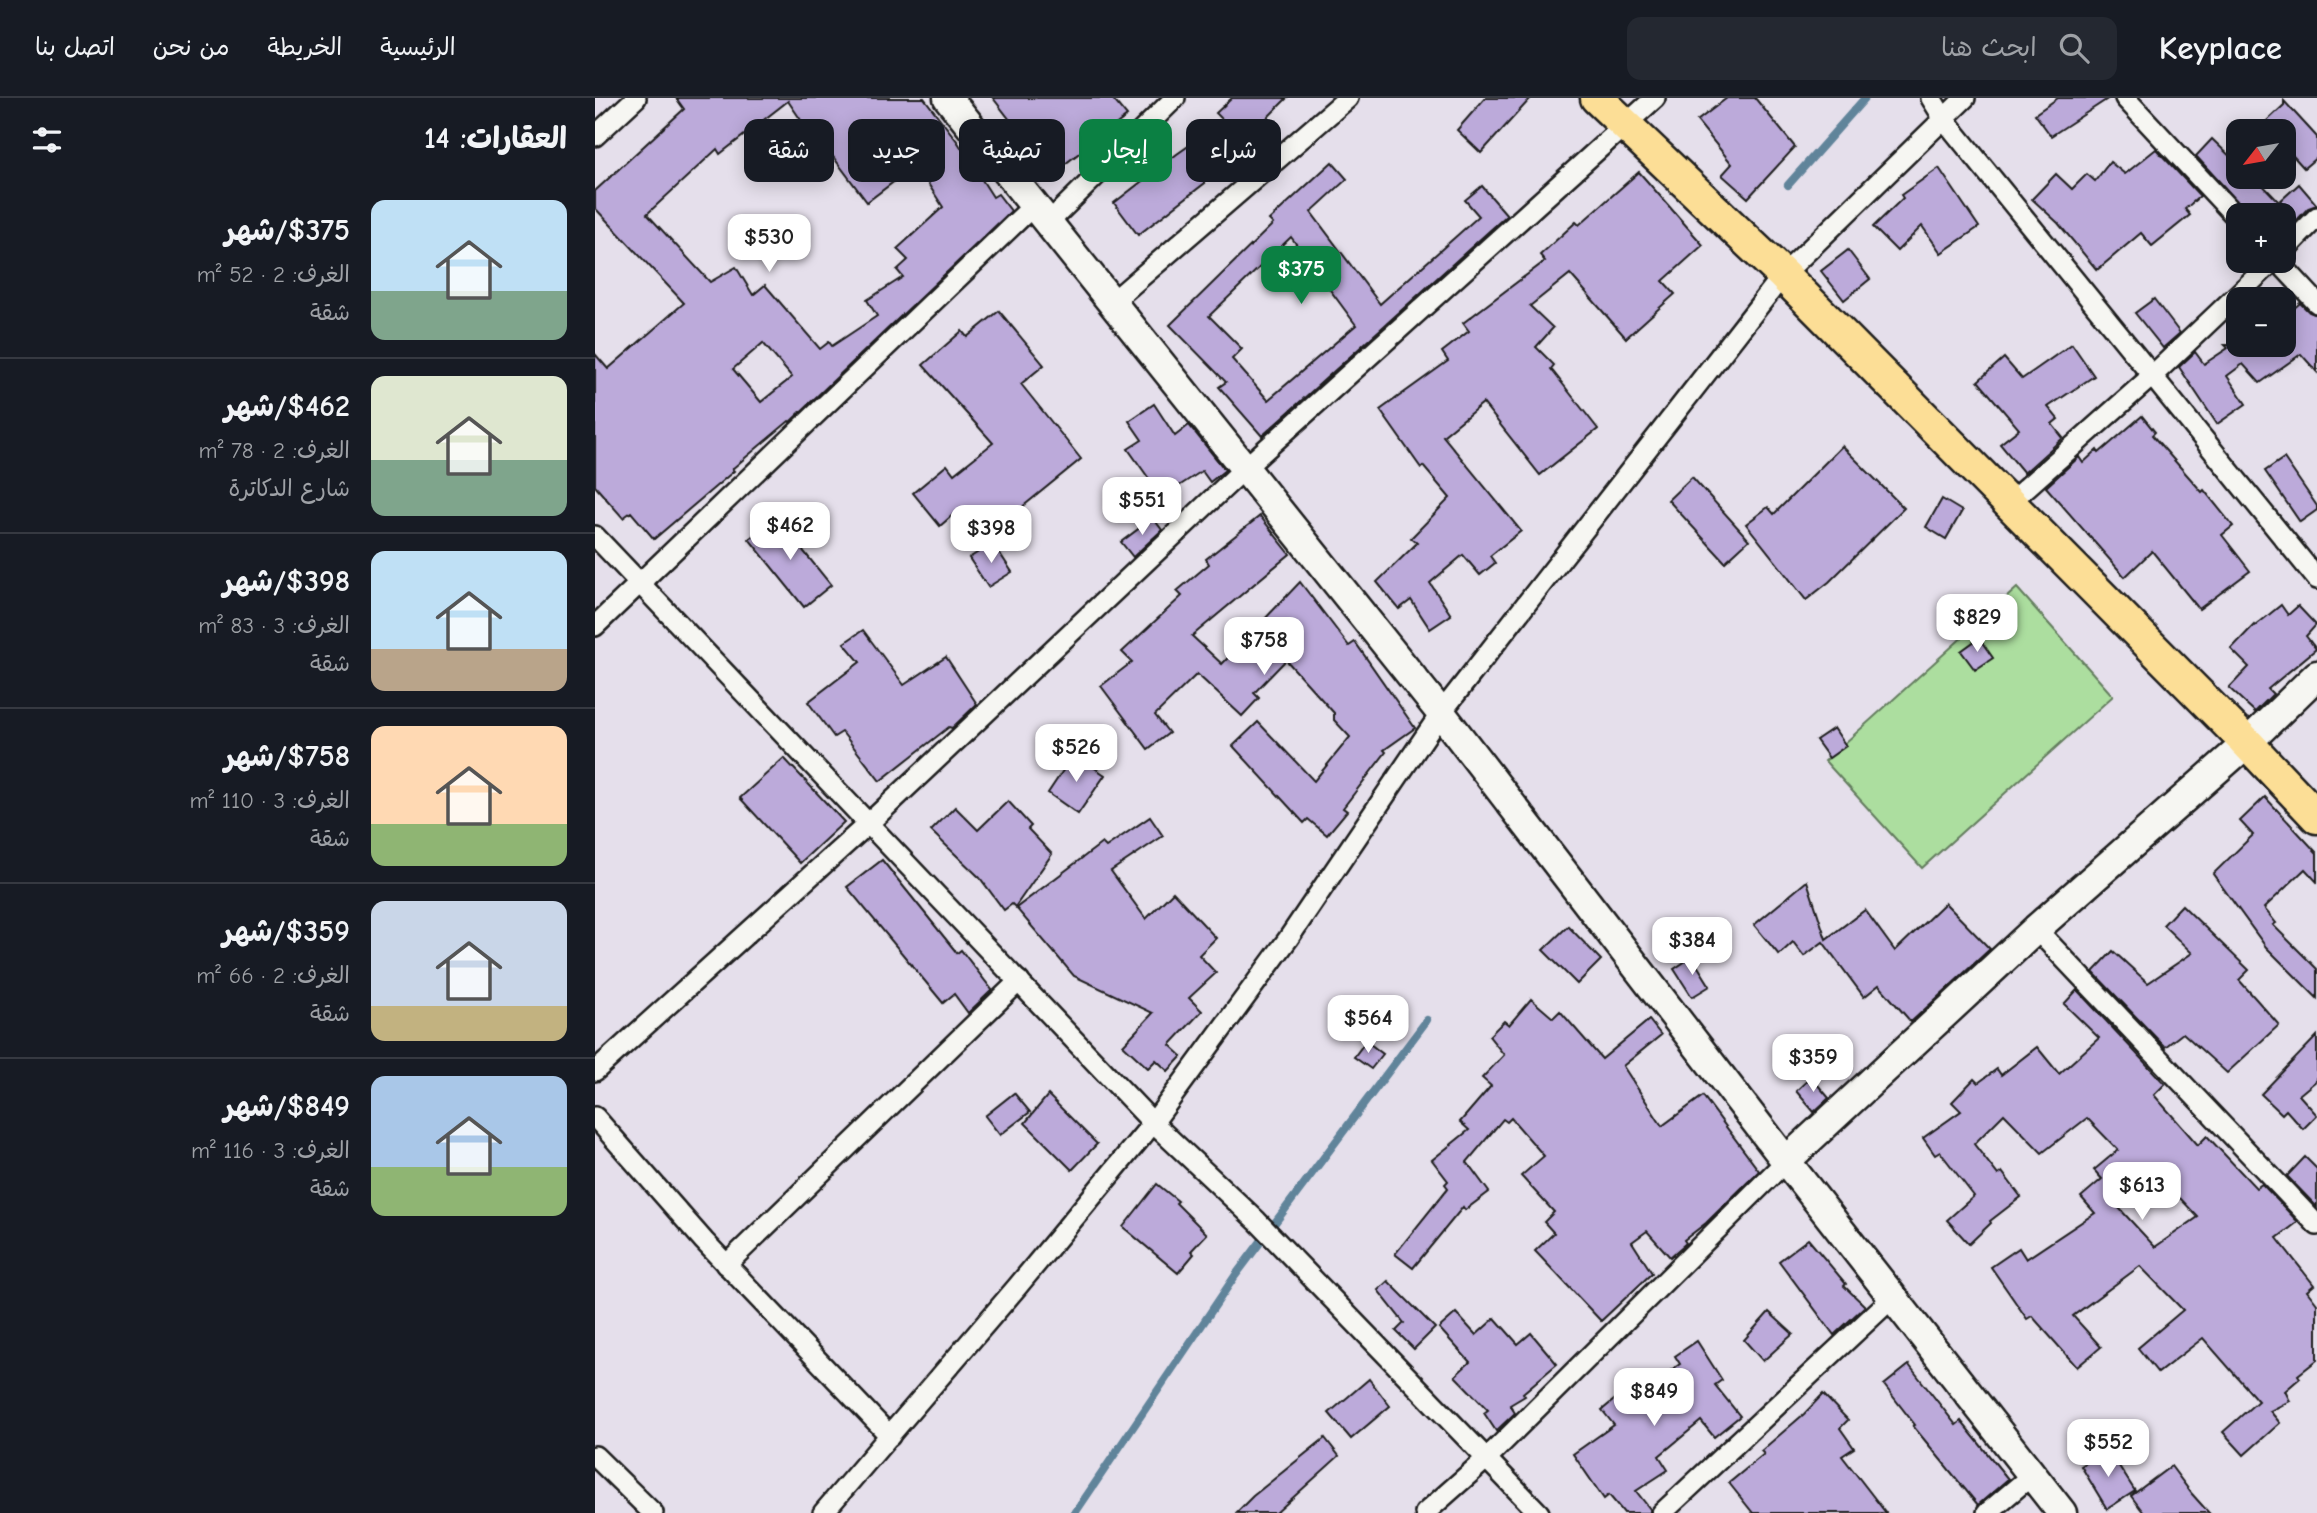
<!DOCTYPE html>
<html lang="ar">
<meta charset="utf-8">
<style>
:root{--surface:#171b24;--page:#242831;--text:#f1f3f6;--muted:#9ea1a6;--line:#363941;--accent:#0b8043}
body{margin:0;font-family:"Comic Neue","Playpen Sans Arabic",sans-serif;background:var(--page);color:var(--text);direction:rtl;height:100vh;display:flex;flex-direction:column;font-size:26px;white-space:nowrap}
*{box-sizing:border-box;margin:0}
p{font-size:23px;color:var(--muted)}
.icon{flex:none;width:38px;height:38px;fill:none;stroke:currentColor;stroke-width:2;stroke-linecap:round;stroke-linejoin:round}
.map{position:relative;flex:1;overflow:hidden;direction:ltr}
.side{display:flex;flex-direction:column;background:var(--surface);width:595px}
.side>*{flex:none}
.hud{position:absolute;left:21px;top:21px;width:665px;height:63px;direction:rtl;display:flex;gap:14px}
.needle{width:46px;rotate:239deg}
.controls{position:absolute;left:1631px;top:21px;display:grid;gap:14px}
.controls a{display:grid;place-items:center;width:70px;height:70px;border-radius:14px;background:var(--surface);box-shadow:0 4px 18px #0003;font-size:35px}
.price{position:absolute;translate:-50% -60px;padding:0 16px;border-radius:14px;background:#fff;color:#222;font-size:23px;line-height:46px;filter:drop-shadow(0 2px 4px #0008)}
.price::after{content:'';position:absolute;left:50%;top:42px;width:21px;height:16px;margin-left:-10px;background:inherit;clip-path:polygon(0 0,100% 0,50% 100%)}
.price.selected{background:var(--accent);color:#fff}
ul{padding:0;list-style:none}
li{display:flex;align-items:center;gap:21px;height:175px;padding:0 28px}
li+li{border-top:2px solid var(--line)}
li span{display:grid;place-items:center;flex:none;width:196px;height:140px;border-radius:14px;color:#555}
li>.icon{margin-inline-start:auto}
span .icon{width:84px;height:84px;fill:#fffc;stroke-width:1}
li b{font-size:30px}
h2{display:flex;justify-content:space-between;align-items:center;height:84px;padding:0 28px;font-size:30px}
.pill{padding:0 24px;border-radius:14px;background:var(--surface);box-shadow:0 4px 18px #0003;font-size:24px;line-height:63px}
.pill.selected{background:var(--accent);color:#fff}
header{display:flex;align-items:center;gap:42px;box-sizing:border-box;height:98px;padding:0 35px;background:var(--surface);border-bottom:2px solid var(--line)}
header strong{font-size:33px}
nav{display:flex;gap:38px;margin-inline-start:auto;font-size:24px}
.search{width:490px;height:63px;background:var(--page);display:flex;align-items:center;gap:18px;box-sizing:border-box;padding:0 24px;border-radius:14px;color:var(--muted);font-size:26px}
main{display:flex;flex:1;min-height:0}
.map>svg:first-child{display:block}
</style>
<header>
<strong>Keyplace</strong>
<div class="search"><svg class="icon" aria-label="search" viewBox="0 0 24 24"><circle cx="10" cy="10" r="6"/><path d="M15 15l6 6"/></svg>ابحث هنا</div>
<nav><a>الرئيسية</a><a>الخريطة</a><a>من نحن</a><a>اتصل بنا</a></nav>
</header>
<main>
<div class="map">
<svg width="1722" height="1415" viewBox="0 0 1722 1415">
<rect width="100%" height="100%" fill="#e5dfeb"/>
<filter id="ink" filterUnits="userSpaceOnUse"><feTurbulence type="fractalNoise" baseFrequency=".0143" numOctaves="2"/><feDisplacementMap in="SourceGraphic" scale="14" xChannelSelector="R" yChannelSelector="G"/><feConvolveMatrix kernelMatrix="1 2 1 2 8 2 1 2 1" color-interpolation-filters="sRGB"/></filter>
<g filter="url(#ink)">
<!-- green -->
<path fill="#acde9f" stroke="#647d5e" stroke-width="2" d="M1422,490L1518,598L1327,770L1230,663Z"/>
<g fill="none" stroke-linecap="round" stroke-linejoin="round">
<!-- stream -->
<g stroke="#61849a" stroke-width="8">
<path d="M1193,87L1270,0"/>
<path d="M480,1415L640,1178L832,922"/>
</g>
</g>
<!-- building -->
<g fill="#bcaada" stroke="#1c1c1c" stroke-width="2" fill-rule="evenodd">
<path d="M81,0H329L362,43L398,99L403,96L416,113L195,324L194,323L137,371L139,373L59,441L36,414L28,420L0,388V256L13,271L89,205L0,110V93L89,11ZM193,3L231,59L236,56L272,104L321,67L348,109L302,151L313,162L302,172L308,179L272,202L282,218L237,248L234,244L225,251L170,187L158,197L141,169L115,184L52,116L122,51L125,56ZM168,245L197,279L166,304L138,271Z"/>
<path d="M398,0H517L532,18L457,76Z"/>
<path d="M637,0H692L638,54L641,58L607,81L610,85L543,137L519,105L582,56L629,23L621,15Z"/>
<path d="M890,0H936L886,55L862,32Z"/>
<path d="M1132,0H1160L1200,49L1153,100L1127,77L1137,66L1102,23Z"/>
<path d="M1463,0H1514L1456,38L1440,16Z"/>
<path d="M1689,3L1722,39V59L1709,70L1689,48V33H1661L1689,7Z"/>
<path d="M1617,41L1643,66V79H1660L1684,104L1704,86L1722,107L1713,110L1689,136V117H1655L1601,58Z"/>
<path d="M1561,51L1605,98L1590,111L1595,117L1557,148L1546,135L1502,172L1463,125L1437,101L1461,76L1477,91L1492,76L1500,83L1515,64L1530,76Z"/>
<path d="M737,64L752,81L716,114L785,206L884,118L870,102L887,88L912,117L667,338L624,289L631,284L575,227L678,126L674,122ZM696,139L761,227L673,302L637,261L647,251L614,218Z"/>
<path d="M1344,70L1384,129L1346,155L1327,128L1302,153L1278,129L1308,100L1306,97Z"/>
<path d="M1044,74L1108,147L1068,183L1080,196L1031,240L975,176L935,208L958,230L941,249L959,267L956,271L1003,331L945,377L888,305L848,338L926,433L895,458L900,465L885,477L868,457L835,485L856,517L835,531L816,502L804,511L782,484L822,445L816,440L855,400L828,368L826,370L785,312L853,263L847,254L874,233L868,225L950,163L945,157L981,124L984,127Z"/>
<path d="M1253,152L1275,181L1249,202L1226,173Z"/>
<path d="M1559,201L1585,235L1568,250L1540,215Z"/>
<path d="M1705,205L1714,214L1722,217V274L1706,256L1665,285L1648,266L1632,278L1651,306L1622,326L1584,269L1600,254L1609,266L1633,250L1630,247H1689V219Z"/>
<path d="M404,213L449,267L426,286L486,361L383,445L359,416L345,428L318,395L352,367L359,376L398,345L328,267L367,233L372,239Z"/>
<path d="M1477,246L1499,278L1453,309L1463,321L1457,326L1468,340L1429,375L1405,346L1424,331L1383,283L1409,260L1427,281Z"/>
<path d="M559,306L580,338L594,327L630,372L615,384L607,373L567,399L533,351L547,342L534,323Z"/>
<path d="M1547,318L1560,334L1557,337L1607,394L1609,392L1638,428L1627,437L1655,473L1604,511L1557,453L1530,479L1451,389L1484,359L1488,365L1502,352L1504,355Z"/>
<path d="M1247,348L1309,410L1234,484L1211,502L1151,426L1173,409L1179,416Z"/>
<path d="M1689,360L1722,408V412L1705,424L1670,373Z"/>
<path d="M1097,379L1154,442L1130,464L1073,402Z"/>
<path d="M1347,401L1367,413L1351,441L1331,429Z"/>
<path d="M665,418L695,456L597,538L627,566L705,484L754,548L760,544L820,630L789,652L791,654L748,710L752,713L732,737L713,721L709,725L638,648L663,624L719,683L755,639L739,622V615L691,562L659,595L664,600L647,618L602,576L560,617L574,635L553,651L506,588L537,564L527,554L587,498L582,493L614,466L611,461Z"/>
<path d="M181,419L236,487L209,509L154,441Z"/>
<path d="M558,420L567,432L538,459L526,444Z"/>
<path d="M398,445L417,474L393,489L374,460Z"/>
<path d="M1686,507L1693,517L1703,508L1721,527L1711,538L1721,551L1673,591L1678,596L1660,614L1634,590L1654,569L1636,551L1659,527L1660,528Z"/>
<path d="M268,532L309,587L351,559L382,606L357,630L354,629L285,683L247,634L239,639L213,604L265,564L249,545Z"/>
<path d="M1384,540L1398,560L1380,572L1366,553Z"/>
<path d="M1239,630L1251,648L1234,660L1221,642Z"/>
<path d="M479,656L510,677L483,716L453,695Z"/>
<path d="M189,660L249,724L205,765L145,700Z"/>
<path d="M1670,699L1722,755V784L1710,771L1669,810L1681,825L1678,827L1722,871V900L1671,849L1618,776L1658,737L1645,723Z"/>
<path d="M413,703L436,728L433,731L457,756L420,809L417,806L409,812L385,780L336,733L360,709L383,732Z"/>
<path d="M555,719L568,738L516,773L551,821L578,794L621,840L604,857L621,875L594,900L607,913L575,947L587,958L573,973L561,962L553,970L528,947L558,915L479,878L421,810L507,745L511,749Z"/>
<path d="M287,762L362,855L366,852L397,892L373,915L359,896L348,905L252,789Z"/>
<path d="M1212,783L1231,841L1270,812L1300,853L1350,805L1395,851L1316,924L1284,887L1269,899L1228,844L1209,858L1198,844L1184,857L1159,827Z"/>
<path d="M1587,807L1654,872L1644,882L1684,927L1632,975L1588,935L1570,949L1498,874L1518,853L1553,885L1597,855L1568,827Z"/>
<path d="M973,828L1006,862L982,886L948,852Z"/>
<path d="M1097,859L1115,888L1097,899L1079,871Z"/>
<path d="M1482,892L1570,986L1559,997L1603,1047L1612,1038L1661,1090L1667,1086L1703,1124L1682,1140L1719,1187L1712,1193L1722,1206V1262L1703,1277L1705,1280L1690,1293L1695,1303L1675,1313L1685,1325L1649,1357L1628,1334L1663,1303L1608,1240L1563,1275L1543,1250L1588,1212L1545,1168L1478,1218L1506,1249L1482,1269L1437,1218L1432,1221L1396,1169L1424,1150L1431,1161L1500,1115L1486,1099L1507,1081L1499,1072L1523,1052L1492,1020L1447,1055L1409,1016L1379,1046L1403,1077L1407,1074L1426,1099L1395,1123L1396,1125L1374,1146L1352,1122L1379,1098L1345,1054L1340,1057L1328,1040L1366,1013L1357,1004L1379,981L1383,985L1402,971L1406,977L1442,949L1464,976L1504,940L1469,906ZM1564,1078L1603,1119L1560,1149L1524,1110Z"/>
<path d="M936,901L958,920L965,913L1007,961L1054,922L1066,937L1028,968L1067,1028L1108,998L1164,1073L1111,1125L1089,1142L1091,1145L1075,1159L1052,1133L1037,1144L1057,1175L1006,1223L940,1153L959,1135L949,1124L959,1114L926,1078L949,1058L916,1020L912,1024L908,1021L872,1064L894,1094L870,1112L868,1109L818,1170L800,1156L853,1090L850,1086L853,1083L837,1062L874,1032L865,1024L896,988L887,980L909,957L894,938L909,923L914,927Z"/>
<path d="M1722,938V982L1704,997L1722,1017L1708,1031L1691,1012L1687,1016L1666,996Z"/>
<path d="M771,943L788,956L776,971L759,959Z"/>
<path d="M1216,979L1234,1000L1219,1014L1201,993Z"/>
<path d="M419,995L435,1014L405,1037L390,1018Z"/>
<path d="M453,997L502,1046L477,1072L430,1025Z"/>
<path d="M1710,1059L1722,1071V1109L1692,1078Z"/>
<path d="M562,1086L583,1103L581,1105L612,1136L596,1153L599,1156L583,1175L528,1129Z"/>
<path d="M1213,1141L1251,1186L1249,1188L1270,1208L1239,1237L1184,1163Z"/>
<path d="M793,1183L840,1230L819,1251L801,1233L809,1225L783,1192Z"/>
<path d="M1174,1214L1198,1236L1168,1263L1149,1242Z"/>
<path d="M861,1215L881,1237L900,1220L923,1246L936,1235L962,1266L928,1295L930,1298L915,1307L920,1315L901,1333L889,1315L893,1312L860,1278L875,1264L844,1230Z"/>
<path d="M1102,1243L1127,1282L1120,1287L1145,1318L1119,1339L1106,1323L1064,1358L1073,1372L1041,1393L1055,1411V1415H1029L1014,1397L1009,1401L978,1356L1019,1327L1007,1312L1024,1298L1029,1304L1085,1266L1080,1258Z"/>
<path d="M1314,1267L1361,1327L1366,1323L1413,1381L1383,1407L1318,1328L1320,1327L1289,1287Z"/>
<path d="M774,1281L795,1308L756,1341L734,1315Z"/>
<path d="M1228,1296L1253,1322L1245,1330L1259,1350L1247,1358L1291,1415H1158L1134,1385L1169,1356L1166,1353L1209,1316Z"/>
<path d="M730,1340L744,1358L681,1415H641L658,1398Z"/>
<path d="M1513,1351L1540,1393L1512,1411L1486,1368Z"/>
<path d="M1576,1368L1597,1396L1614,1415H1549L1536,1398Z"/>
</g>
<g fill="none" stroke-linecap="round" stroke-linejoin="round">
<!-- street casing -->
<g stroke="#1c1c1c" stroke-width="24">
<g id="street">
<path d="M1336,0L1349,21L1722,481"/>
<path d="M1530,0L1643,121"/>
<path d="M0,38L41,0"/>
<path d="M454,124L580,0"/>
<path d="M1689,153L1722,119"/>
<path d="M1683,163L1722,205"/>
<path d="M516,205L753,0"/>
<path d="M1414,405L1557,278L1678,163"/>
<path d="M0,438L558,1025L662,1123L944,1415"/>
<path d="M0,528L440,106"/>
<path d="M1441,831L1722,1127"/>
<path d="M0,973L274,725L649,371L1060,0"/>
<path d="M0,1019L109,1143L295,1338"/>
<path d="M131,1167L424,883"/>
<path d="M0,1358L58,1415"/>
<path d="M228,1415L422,1189L558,1025L693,841L846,615L1188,177L1370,0"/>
<path d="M830,1415L891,1361L1191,1063"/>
<path d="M1067,1415L1297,1200"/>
<path d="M1392,1415L1437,1377"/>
</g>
</g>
<!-- secondary casing -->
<g stroke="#1c1c1c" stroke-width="33">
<g id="secondary">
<path d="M353,0L846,615L1191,1063L1467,1415"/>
<path d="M1191,1063L1441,831L1652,645L1722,577"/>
</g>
</g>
<!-- primary casing -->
<g stroke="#1c1c1c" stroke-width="37">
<path id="primary" d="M1002,0L1188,177L1652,645L1722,719"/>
</g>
<!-- street -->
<use href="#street" stroke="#f6f6f2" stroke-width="19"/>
<!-- secondary -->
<use href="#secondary" stroke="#f6f6f2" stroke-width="28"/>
<!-- primary -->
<use href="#primary" stroke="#fcde96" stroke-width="32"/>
</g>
</g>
</svg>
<div class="controls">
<a><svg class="needle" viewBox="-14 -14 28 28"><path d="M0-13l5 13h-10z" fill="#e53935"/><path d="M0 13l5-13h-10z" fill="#9ea1a6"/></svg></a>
<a>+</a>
<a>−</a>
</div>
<b class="price" style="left:174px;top:176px">$530</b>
<b class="price selected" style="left:706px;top:208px">$375</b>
<b class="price" style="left:547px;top:439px">$551</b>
<b class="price" style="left:195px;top:464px">$462</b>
<b class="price" style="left:396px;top:467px">$398</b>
<b class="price" style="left:1382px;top:556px">$829</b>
<b class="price" style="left:669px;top:579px">$758</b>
<b class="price" style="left:481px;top:686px">$526</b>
<b class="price" style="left:1097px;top:879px">$384</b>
<b class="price" style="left:773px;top:957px">$564</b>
<b class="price" style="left:1218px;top:996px">$359</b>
<b class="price" style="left:1547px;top:1124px">$613</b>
<b class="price" style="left:1059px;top:1330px">$849</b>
<b class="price" style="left:1513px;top:1381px">$552</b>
<div class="hud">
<a class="pill">شراء</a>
<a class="pill selected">إيجار</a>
<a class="pill">تصفية</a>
<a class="pill">جديد</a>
<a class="pill">شقة</a>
</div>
</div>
<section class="side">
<h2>العقارات: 14<svg class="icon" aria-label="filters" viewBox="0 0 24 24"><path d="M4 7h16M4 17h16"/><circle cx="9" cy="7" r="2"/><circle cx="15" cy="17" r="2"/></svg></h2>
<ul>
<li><span style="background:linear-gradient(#bfe0f5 65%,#7fa58c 0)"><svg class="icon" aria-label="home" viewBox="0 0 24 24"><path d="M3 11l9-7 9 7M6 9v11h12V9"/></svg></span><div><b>$375/شهر</b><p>الغرف: 2 · 52 m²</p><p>شقة</p></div></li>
<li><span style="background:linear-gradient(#dfe7d0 60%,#7fa58c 0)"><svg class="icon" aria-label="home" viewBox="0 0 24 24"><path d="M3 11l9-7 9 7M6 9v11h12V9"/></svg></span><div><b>$462/شهر</b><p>الغرف: 2 · 78 m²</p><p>شارع الدكاترة</p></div></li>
<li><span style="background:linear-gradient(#bfe0f5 70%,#b9a48a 0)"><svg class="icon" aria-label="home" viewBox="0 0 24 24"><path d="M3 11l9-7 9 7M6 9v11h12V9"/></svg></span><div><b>$398/شهر</b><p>الغرف: 3 · 83 m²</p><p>شقة</p></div></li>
<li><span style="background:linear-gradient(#ffd9b3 70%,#8fb573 0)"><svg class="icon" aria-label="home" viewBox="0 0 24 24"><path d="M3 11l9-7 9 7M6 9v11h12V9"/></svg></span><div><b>$758/شهر</b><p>الغرف: 3 · 110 m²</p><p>شقة</p></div></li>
<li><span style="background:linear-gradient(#c9d6e8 75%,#c2b280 0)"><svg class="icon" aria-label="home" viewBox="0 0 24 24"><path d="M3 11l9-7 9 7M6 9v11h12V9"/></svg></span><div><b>$359/شهر</b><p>الغرف: 2 · 66 m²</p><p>شقة</p></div></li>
<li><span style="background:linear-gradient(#a9c7e8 65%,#8fb573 0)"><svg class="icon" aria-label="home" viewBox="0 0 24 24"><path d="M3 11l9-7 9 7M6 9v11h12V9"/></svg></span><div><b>$849/شهر</b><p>الغرف: 3 · 116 m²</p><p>شقة</p></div></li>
</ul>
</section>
</main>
